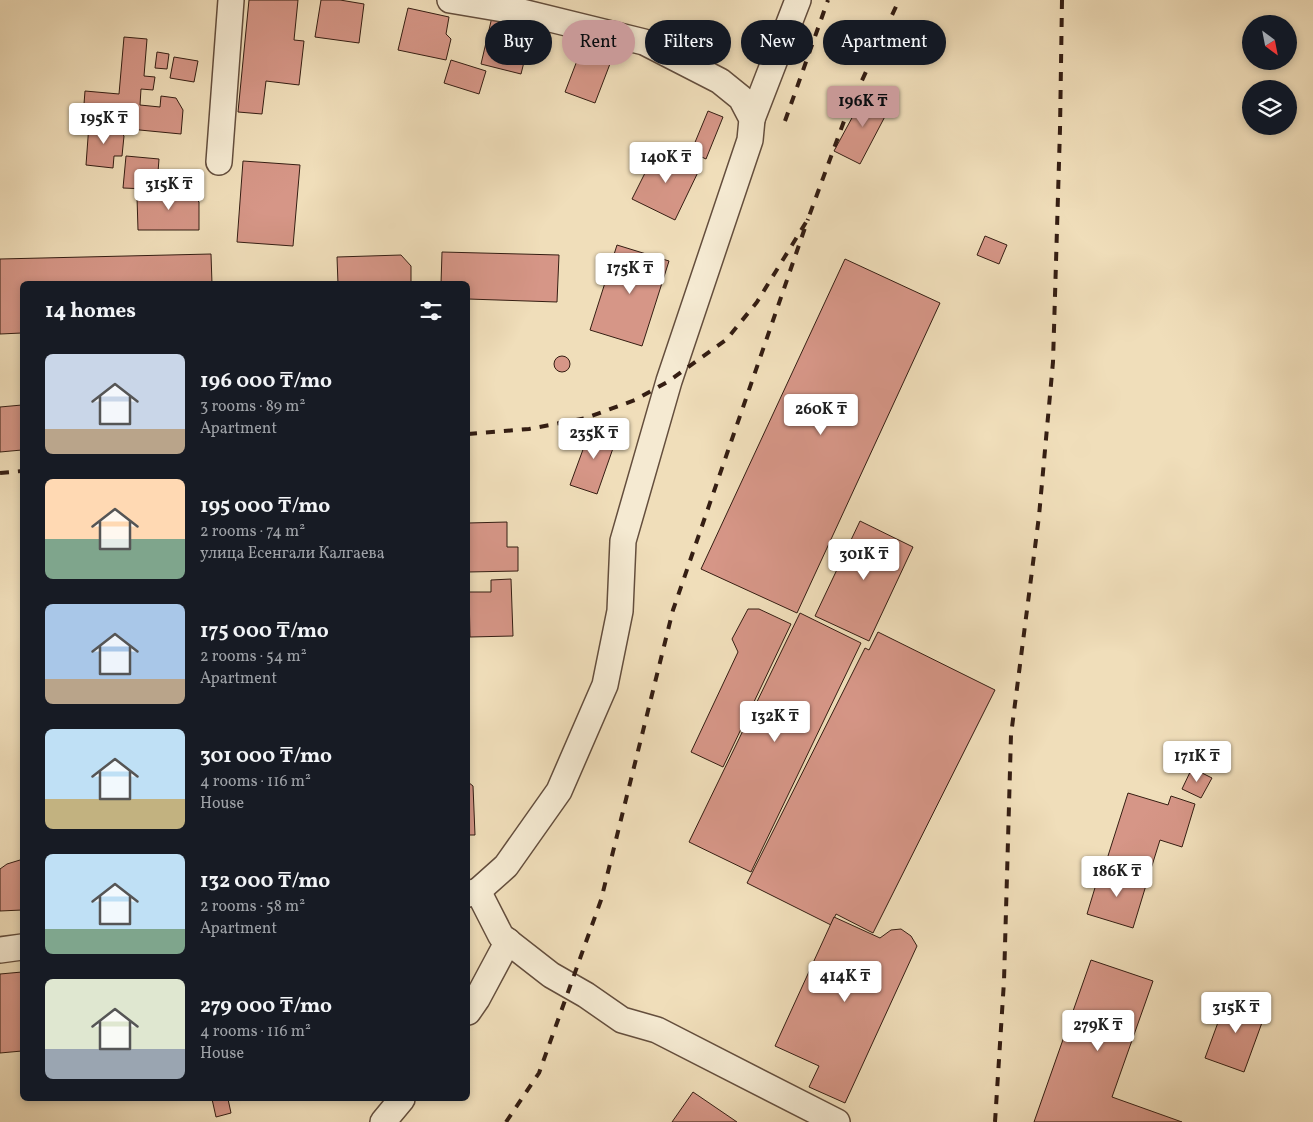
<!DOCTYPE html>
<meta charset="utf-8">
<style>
:root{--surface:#171b24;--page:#20242c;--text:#f1f3f6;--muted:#9ea1a6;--accent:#c59692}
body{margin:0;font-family:Vollkorn,serif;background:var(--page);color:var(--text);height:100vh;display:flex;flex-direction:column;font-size:19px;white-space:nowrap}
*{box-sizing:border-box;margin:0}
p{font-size:16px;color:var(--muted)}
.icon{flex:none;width:28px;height:28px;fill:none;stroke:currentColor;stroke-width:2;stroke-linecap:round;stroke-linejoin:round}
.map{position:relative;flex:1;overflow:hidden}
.details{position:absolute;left:20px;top:281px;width:450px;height:820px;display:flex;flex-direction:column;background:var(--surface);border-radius:8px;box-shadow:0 2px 8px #0003}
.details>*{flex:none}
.hud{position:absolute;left:485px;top:20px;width:475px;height:45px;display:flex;gap:10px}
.needle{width:32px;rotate:148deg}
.buttons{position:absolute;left:1242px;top:15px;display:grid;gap:10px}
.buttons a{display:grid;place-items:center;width:55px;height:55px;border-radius:50%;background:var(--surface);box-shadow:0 2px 8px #0003;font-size:25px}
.price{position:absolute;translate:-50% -42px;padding:0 11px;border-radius:5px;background:#fff;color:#222;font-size:16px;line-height:32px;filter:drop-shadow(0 1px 2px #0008)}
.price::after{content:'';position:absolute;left:50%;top:30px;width:15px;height:11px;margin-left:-8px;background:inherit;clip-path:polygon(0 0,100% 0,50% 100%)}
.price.on{background:var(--accent);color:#111}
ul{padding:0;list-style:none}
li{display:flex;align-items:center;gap:15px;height:125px;padding:0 25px}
li span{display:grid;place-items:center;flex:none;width:140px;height:100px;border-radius:8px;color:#555}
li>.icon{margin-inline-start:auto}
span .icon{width:60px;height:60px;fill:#fffc;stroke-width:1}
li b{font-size:21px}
h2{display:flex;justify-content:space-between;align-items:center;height:60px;padding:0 25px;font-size:21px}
.tag{padding:0 18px;border-radius:22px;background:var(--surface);box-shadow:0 2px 8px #0003;font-size:18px;line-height:45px}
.tag.on{background:var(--accent);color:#111}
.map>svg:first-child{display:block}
</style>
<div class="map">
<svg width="1313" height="1122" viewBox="0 0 1313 1122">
<rect width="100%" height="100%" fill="#f0deba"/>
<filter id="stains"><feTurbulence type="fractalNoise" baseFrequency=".004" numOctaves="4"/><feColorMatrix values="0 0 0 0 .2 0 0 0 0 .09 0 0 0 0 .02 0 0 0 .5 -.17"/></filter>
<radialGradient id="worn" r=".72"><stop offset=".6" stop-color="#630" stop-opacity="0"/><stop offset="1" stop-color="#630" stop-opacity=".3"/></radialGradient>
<!-- building -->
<g fill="#d69687" stroke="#351e13">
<path d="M249,0H298L294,40L304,41L299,85L266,81L262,114L238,112Z"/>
<path d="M321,0H340L364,4L359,43L315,37Z"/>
<path d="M408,8L449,17L446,34L451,39L446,60L398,50Z"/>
<path d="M492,17L519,23L529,42L521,74L481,64Z"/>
<path d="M124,37L147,39L144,76L155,77L153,90L141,89L140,105L160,107L161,96L176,98L183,110L181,134L119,128L120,120L83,117L85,91L119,94Z"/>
<path d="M583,45L613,56L595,103L565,92Z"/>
<path d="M157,52L169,54L167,69L155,68Z"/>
<path d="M174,57L198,61L194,82L170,78Z"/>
<path d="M451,60L486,71L479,94L444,83Z"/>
<path d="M866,92L891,105L860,164L834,151Z"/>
<path d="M708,111L723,117L706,159L691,152Z"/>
<path d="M89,124L116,126L124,136L122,156H114L113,168L86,165Z"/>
<path d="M658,147L700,168L675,220L632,199Z"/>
<path d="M126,156L159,159L158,172L148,171L147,189L123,188Z"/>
<path d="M243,161L300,165L293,246L237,242Z"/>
<path d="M158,188H186L199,202V230H138L137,197L158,198Z"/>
<path d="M985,236L1007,245L999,264L977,255Z"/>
<path d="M617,245L669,261L642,346L590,330Z"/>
<path d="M442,252L559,255L557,302L468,299V284H441Z"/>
<path d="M211,254L212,284H22V333L0,334V259Z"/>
<path d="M401,255L411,266V284H338L337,257Z"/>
<path d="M845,259L940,303L797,613L701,569Z"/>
<circle cx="562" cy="364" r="8"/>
<path d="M22,405V450L0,452V407Z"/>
<path d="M592,425L618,434L597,494L570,485Z"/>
<path d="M860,521L913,547L869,641L815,616Z"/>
<path d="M507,522V547H518V571L468,572V523Z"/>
<path d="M511,579L513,636L470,637L469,592H491V580Z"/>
<path d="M748,609H759L791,624L723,767L691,752L738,652L732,639Z"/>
<path d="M800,613L861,643L751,872L689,842Z"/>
<path d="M878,632L995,690L873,933L836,914L831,925L747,883L865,648L869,650Z"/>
<path d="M1192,768L1212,778L1201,798L1182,789Z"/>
<path d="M468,782L473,786L475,835H468Z"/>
<path d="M1128,793L1168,805L1171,796L1195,804L1182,847L1160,840L1150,872L1107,859Z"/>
<path d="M20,860L22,861V910L0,911V869L7,864Z"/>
<path d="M1101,868L1147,882L1133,928L1087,914Z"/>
<path d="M834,917L880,938L891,930L901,929L911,936L917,946L845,1103L809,1087L819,1066L775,1046Z"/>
<path d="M1091,960L1153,981L1112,1097L1182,1122H1034Z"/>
<path d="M22,972V1051L0,1053V974Z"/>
<path d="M1228,995L1267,1009L1244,1072L1205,1058Z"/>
<path d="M693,1092L737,1122H672Z"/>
<path d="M212,1099H228L231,1113L216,1117Z"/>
</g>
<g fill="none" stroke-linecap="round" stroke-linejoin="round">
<!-- street casing -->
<g stroke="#644e3d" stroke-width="28">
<g id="street">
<path d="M450,0L522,12L644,42L720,81L741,98L752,119L750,140L669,381L623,541L620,611L605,685L559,791L506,866L478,891L468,894"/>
<path d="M752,119L798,0"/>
<path d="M219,162L231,0"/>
<path d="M478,891L501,936L551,975L586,995L622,1020L657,1030L837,1122"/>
<path d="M0,950L22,947"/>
<path d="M468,1012L477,999L508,941"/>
<path d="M383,1122L402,1099"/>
</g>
</g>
<!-- street -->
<use href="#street" stroke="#f5ead2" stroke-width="25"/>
<!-- rail -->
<g stroke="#351e13" stroke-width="4" stroke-dasharray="9 9" stroke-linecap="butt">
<path d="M785,121L828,0"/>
<path d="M468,434L529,429L586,418L635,400L669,381L727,339L757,302L808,219L847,113L899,0"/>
<path d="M0,473L22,471"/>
<path d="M506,1122L539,1073L601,900L673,610L808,219"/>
<path d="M995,1122L1004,981L1011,735L1039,516L1053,362L1060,129L1062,0"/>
</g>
</g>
<rect width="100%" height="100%" filter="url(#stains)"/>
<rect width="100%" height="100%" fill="url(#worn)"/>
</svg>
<div class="buttons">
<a><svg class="needle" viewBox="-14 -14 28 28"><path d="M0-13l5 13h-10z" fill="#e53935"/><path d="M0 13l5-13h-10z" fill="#9ea1a6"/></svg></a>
<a><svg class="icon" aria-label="layers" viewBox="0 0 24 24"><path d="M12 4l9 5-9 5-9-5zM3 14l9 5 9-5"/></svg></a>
</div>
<b class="price on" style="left:863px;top:128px">196K ₸</b>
<b class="price" style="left:104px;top:145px">195K ₸</b>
<b class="price" style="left:666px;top:184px">140K ₸</b>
<b class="price" style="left:169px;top:211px">315K ₸</b>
<b class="price" style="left:630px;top:295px">175K ₸</b>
<b class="price" style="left:821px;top:436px">260K ₸</b>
<b class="price" style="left:594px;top:460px">235K ₸</b>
<b class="price" style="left:864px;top:581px">301K ₸</b>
<b class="price" style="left:775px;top:743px">132K ₸</b>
<b class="price" style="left:1197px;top:783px">171K ₸</b>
<b class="price" style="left:1117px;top:898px">186K ₸</b>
<b class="price" style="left:845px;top:1003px">414K ₸</b>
<b class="price" style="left:1236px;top:1034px">315K ₸</b>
<b class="price" style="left:1098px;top:1052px">279K ₸</b>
<div class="hud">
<a class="tag">Buy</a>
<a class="tag on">Rent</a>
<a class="tag">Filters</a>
<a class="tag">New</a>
<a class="tag">Apartment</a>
</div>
<section class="details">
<h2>14 homes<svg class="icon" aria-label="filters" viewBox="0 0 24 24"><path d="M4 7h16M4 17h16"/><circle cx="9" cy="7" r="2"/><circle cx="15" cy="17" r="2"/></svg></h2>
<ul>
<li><span style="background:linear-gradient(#c9d6e8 75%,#b9a48a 0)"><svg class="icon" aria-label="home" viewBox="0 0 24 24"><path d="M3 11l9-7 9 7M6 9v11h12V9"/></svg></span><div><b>196 000 ₸/mo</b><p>3 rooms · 89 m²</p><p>Apartment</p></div></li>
<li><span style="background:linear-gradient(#ffd9b3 60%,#7fa58c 0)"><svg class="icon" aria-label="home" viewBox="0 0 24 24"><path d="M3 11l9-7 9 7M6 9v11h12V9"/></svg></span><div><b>195 000 ₸/mo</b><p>2 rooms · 74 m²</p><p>улица Есенгали Калгаева</p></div></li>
<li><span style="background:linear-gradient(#a9c7e8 75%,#b9a48a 0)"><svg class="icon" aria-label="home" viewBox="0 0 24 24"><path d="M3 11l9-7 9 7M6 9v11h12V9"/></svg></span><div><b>175 000 ₸/mo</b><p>2 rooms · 54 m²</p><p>Apartment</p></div></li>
<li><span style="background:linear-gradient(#bfe0f5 70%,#c2b280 0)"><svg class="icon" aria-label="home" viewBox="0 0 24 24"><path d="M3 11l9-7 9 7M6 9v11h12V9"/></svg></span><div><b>301 000 ₸/mo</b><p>4 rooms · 116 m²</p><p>House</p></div></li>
<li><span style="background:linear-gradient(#bfe0f5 75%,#7fa58c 0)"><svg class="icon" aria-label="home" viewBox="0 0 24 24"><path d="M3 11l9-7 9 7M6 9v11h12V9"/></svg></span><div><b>132 000 ₸/mo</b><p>2 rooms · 58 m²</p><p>Apartment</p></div></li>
<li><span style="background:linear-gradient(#dfe7d0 70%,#9aa5b1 0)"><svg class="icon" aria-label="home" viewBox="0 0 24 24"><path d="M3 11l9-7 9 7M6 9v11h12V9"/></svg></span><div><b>279 000 ₸/mo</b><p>4 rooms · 116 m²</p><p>House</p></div></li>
</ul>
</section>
</div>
